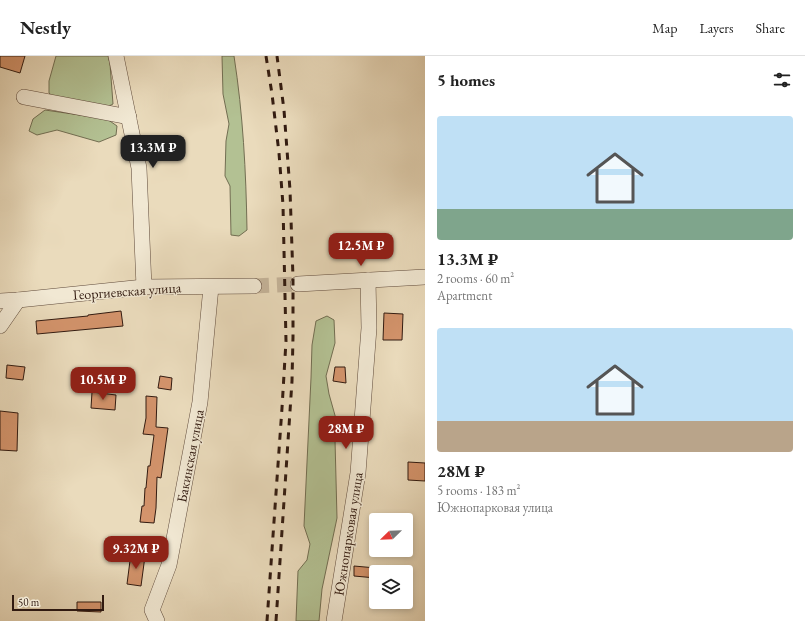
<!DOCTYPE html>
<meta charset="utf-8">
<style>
:root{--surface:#fff;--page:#f2f2f2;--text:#222;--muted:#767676;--line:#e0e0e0;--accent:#8f2418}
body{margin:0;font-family:"EB Garamond",serif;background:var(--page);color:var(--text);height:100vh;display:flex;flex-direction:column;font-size:15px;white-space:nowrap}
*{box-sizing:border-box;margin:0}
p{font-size:13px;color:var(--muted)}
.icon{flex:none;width:22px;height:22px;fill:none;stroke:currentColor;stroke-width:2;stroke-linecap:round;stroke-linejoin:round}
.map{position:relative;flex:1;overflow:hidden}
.drawer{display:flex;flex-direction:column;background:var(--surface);width:380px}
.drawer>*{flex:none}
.needle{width:26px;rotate:247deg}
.tools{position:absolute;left:369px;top:457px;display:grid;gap:8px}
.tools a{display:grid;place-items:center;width:44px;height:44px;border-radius:4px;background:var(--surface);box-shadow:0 2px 6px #0003;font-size:20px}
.scale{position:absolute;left:12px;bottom:10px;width:92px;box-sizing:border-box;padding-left:4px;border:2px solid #311a10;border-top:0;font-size:11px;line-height:14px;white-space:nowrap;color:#311a10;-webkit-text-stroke:3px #f1e8d3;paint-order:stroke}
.price{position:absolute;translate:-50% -34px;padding:0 9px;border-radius:8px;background:var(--accent);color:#fff;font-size:13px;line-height:26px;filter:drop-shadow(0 1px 2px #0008)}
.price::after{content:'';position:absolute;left:50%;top:24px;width:12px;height:9px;margin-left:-6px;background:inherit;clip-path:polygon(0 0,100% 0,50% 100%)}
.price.current{background:#222;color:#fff}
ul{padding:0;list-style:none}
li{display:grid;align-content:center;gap:8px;height:212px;padding:0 12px}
li span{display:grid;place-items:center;height:124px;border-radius:4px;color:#555}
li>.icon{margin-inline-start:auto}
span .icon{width:72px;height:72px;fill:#fffc;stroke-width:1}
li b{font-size:17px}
h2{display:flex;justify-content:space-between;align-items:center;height:48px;padding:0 12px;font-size:17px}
header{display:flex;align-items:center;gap:24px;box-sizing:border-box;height:56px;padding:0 20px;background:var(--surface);border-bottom:1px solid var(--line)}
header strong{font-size:19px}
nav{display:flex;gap:22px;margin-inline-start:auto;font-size:14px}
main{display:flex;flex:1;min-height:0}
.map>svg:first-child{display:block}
</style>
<header>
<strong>Nestly</strong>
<nav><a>Map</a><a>Layers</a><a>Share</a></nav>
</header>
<main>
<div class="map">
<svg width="425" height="565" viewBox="0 0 425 565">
<rect width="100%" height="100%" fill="#eadbbc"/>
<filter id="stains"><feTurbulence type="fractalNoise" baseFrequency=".005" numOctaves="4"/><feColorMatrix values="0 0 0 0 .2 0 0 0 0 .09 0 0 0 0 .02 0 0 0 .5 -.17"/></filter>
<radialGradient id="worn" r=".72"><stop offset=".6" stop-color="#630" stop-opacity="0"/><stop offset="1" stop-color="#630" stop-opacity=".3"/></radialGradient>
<!-- green -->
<g fill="#b3c193" stroke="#726e52">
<path d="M56,0H108L110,8L113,48L107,51L56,43L49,37V25Z"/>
<path d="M222,0H234C243,58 246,115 247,174L239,180L231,179L230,130L225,120L226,85L229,68L223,38Z"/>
<path d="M45,54L107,63L117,70L116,79L99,86L57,74L37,79L29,75L33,63Z"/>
<path d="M327,260L334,264L335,287L326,320L329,338L336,363L335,384L337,462L322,533L319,565H296L298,515L307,504L310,488L304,470L311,322L312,289L316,265Z"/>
</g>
<!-- building -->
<g fill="#d4946c" stroke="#311a10">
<path d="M0,0H25L20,17L0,11Z"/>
<path d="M121,255L123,270L37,278L36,265L88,260V259Z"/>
<path d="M384,257L403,258L402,284H383Z"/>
<path d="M7,309L25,311L23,324L6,322Z"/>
<path d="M335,311H345L346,327L333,325Z"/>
<path d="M160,320L172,322L171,334L158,332Z"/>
<path d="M92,336L116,339L115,354L91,352Z"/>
<path d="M146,340L157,341L156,371L168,372L161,422L157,421L156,452L154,467L140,466L142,450H144L145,432H146L148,410H150L154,379L143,378L146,362Z"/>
<path d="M0,355L18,357L17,395L0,394Z"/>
<path d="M408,406L425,407V425L408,424Z"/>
<path d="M131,497L145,500L141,530L127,528Z"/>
<path d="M354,510L376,512V522L354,520Z"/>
<path d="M77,546H101V556L77,555Z"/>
</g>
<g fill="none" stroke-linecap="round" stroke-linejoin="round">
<!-- minor-tunnel -->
<path stroke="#c5b49a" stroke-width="15" stroke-dasharray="15 8" stroke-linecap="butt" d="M254,230L298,228"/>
<!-- minor casing -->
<g stroke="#5f4a3b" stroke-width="16">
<g id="minor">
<path d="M116,0L139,112L144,231"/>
<path d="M24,41L129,61"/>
<path d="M298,228L425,221"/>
<path d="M0,245L18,244L144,231L254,230"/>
<path d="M0,270L18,244"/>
<path d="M157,565L152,554L169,509L200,346L211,231"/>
<path d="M334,565L358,417L369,272L368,224"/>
</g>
</g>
<!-- minor -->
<use href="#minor" stroke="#f1e8d3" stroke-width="15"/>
<!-- rail -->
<g stroke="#311a10" stroke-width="3" stroke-dasharray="7 7" stroke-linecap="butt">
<path d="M266,0L272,38L279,97L283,149L286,285L282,352L267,565"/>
<path d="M276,565L292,325L293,281V222L290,134L284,54L277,0"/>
</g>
</g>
<g text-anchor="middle" stroke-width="3" stroke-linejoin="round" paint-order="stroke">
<!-- street labels -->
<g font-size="14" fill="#311a10" stroke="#f1e8d3">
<text transform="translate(127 235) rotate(-4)" y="5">Георгиевская улица</text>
<text transform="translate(190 400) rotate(-79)" y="5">Бакинская улица</text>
<text transform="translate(348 478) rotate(-81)" y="5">Южнопарковая улица</text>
</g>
</g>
<rect width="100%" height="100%" filter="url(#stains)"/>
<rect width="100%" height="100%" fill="url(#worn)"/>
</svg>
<div class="tools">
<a><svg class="needle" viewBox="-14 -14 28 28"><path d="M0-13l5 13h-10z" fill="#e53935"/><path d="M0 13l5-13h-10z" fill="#767676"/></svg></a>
<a><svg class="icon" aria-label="layers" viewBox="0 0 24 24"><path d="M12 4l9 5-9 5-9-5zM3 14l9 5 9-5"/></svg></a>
</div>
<div class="scale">50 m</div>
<b class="price current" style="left:153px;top:113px">13.3M ₽</b>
<b class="price" style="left:361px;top:211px">12.5M ₽</b>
<b class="price" style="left:103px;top:345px">10.5M ₽</b>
<b class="price" style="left:346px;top:394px">28M ₽</b>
<b class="price" style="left:136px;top:514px">9.32M ₽</b>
</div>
<section class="drawer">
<h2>5 homes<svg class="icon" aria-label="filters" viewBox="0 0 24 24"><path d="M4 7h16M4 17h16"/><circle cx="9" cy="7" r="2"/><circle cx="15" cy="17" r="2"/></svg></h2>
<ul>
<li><span style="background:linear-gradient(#bfe0f5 75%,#7fa58c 0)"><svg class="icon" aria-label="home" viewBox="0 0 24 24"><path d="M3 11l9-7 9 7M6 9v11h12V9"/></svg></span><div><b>13.3M ₽</b><p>2 rooms · 60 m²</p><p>Apartment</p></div></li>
<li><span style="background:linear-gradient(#bfe0f5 75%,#b9a48a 0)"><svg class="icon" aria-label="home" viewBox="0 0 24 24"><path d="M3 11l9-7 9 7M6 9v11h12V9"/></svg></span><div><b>28M ₽</b><p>5 rooms · 183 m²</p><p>Южнопарковая улица</p></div></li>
</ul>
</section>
</main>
